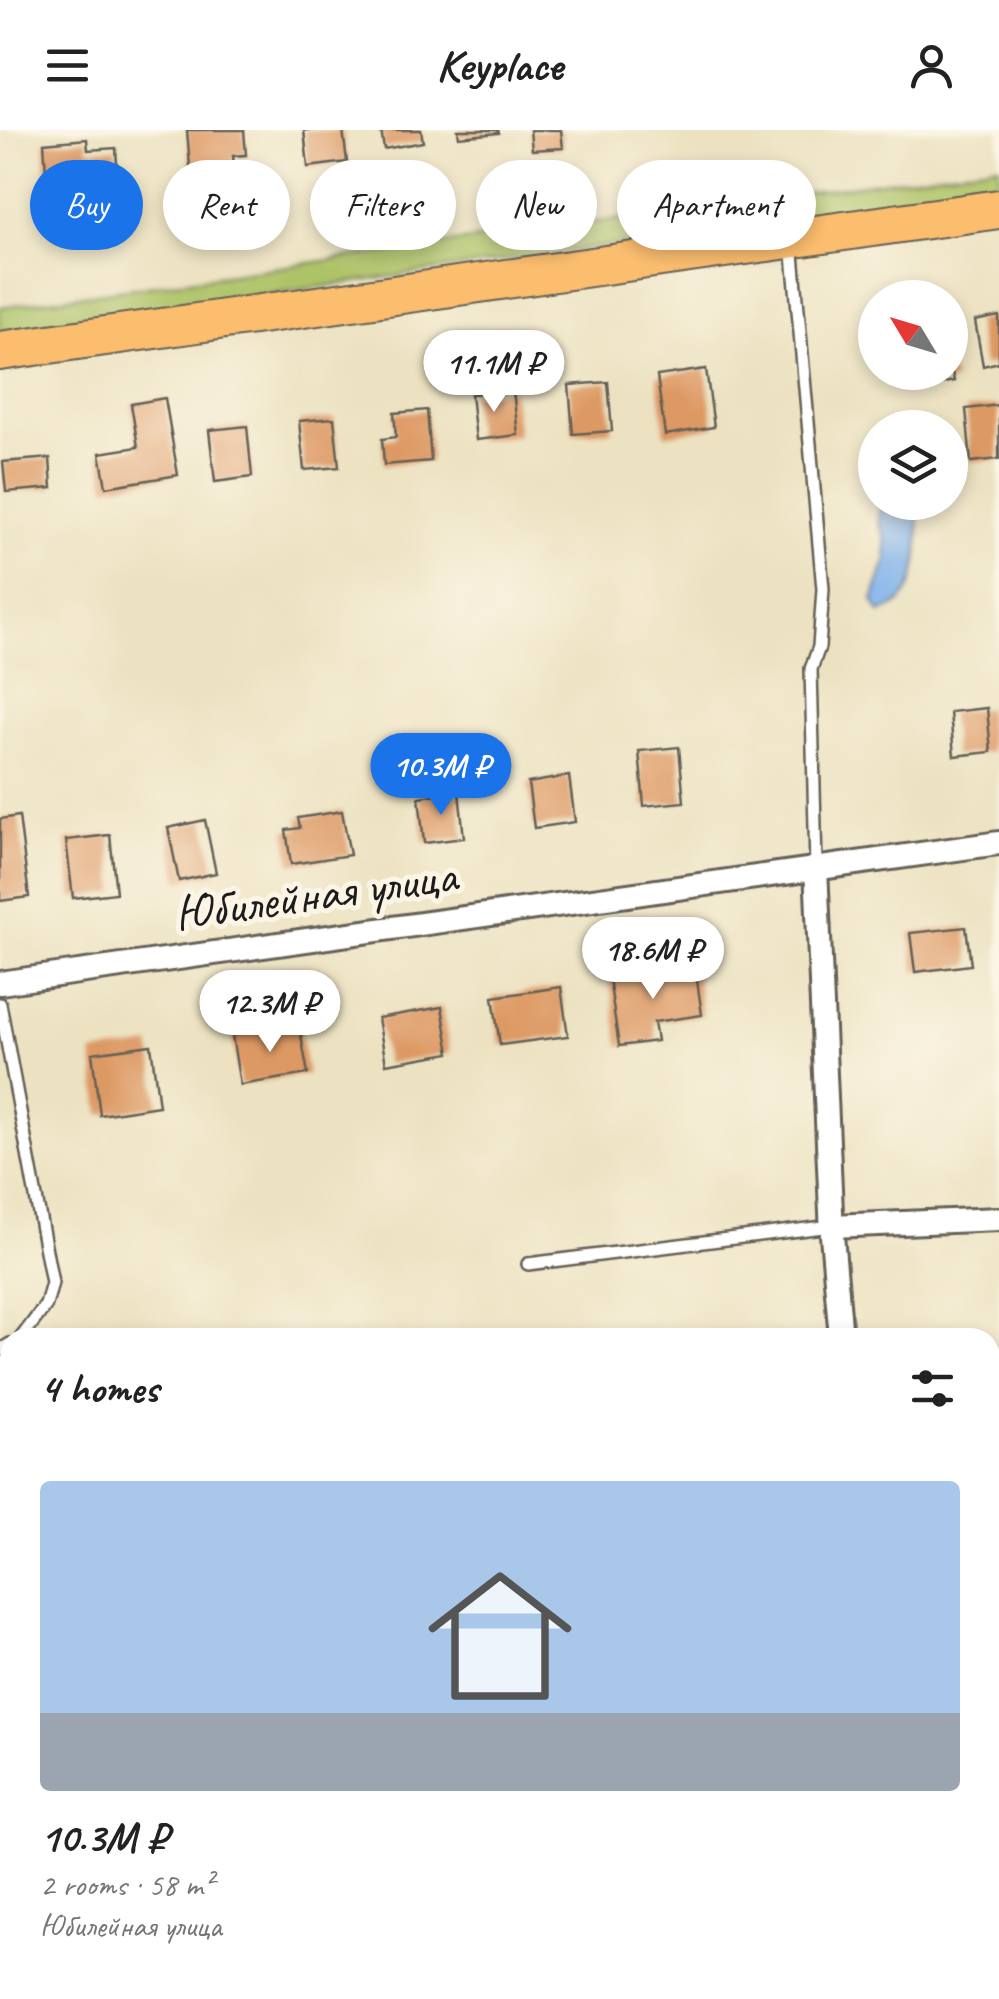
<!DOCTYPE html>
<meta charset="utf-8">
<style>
:root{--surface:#fff;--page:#f6f6f6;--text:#222;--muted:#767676;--accent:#1a73e8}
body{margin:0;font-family:Caveat,sans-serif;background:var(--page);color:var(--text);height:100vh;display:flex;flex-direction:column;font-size:38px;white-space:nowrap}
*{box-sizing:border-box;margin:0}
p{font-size:32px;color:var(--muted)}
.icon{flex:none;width:55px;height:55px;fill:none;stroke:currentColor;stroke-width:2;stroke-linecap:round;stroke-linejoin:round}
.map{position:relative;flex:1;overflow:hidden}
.panel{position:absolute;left:0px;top:1198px;width:1000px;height:672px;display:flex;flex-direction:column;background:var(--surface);border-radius:30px 30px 0 0;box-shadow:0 5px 15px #0003}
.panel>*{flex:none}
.hud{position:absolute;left:30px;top:30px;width:940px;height:90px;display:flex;gap:20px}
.needle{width:65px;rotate:308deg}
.fabs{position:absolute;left:858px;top:150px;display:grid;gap:20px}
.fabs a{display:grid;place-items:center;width:110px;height:110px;border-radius:50%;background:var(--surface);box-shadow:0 5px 15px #0003;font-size:50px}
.price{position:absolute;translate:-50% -85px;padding:0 22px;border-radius:35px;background:#fff;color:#222;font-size:32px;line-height:65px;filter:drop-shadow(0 2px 5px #0008)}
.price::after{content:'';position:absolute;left:50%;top:60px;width:30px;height:22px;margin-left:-15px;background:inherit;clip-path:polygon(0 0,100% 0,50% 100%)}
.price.active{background:var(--accent);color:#fff}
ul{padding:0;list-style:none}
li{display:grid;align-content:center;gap:20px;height:530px;padding:0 40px}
li span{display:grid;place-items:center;height:310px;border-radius:10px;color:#555}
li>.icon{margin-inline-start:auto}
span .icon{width:180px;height:180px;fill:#fffc;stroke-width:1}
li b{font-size:42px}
h2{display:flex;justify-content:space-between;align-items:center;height:120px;padding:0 40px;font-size:42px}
.tag{padding:0 35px;border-radius:45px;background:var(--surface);box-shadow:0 5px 15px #0003;font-size:35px;line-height:90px}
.tag.active{background:var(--accent);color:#fff}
header{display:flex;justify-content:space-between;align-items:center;height:130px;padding:0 40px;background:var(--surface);font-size:45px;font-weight:800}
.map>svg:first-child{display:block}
</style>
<header><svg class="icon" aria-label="menu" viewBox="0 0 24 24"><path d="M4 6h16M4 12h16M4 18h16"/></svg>Keyplace<svg class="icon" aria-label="person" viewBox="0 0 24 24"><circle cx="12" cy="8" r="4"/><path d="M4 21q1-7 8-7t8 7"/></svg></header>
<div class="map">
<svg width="999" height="1869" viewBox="0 0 999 1869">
<rect width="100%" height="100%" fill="#fcf5e5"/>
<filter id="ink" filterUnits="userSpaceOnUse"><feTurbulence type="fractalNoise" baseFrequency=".01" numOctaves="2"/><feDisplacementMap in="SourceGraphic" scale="20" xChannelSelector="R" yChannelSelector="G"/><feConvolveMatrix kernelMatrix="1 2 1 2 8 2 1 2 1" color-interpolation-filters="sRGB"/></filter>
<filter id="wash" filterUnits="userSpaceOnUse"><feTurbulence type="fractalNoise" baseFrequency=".0048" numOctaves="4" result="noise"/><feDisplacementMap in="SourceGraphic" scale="40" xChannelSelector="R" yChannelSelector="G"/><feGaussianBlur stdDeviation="2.25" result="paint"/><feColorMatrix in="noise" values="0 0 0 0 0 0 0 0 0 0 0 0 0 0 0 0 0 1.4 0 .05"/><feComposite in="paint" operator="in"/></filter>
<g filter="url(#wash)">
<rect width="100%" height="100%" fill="#ece2c1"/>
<!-- green -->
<path fill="#adc368" stroke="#647042" stroke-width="2.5" d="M999,35V61L0,202V177Z"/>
<!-- water -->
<path fill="#7eb1eb" stroke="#4d6684" stroke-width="2.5" d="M880,373H918C919,402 923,449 900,472C895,477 887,480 880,483L873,470L887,429L885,408L879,393Z"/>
<g id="blocks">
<!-- building -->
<g fill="#dd9964">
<path d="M187,0H244L246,25L233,26L235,45L191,48Z"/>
<path d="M304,0H343L347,32L308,37Z"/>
<path d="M381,0H421L423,12L384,19Z"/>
<path d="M458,0H498L499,3L459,7Z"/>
<path d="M530,0H561L563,18L532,20Z"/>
<path d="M87,9L88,20L116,18L118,51L47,56L44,13Z"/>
<path d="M999,186V232L983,236L975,191Z"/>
<path d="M706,239L714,297L665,305L657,246Z"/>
<path d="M926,242H952L954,251L929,256Z"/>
<path d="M608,252L612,301L573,304L569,255Z"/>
<path d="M513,260L518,305L476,310L471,264Z"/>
<path d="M165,268L178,345L106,357L100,323L138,317L131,274Z"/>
<path d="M999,275V329L971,332L966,279Z"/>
<path d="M427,280L431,331L384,335L382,309L396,307L394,283Z"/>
<path d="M334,288L339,337L304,340L299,291Z"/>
<path d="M247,296L252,347L215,352L209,300Z"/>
<path d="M50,328L52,358L6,362L3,332Z"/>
<path d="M987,578L991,622L954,626L950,582Z"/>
<path d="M679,617L684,672L644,676L639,621Z"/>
<path d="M569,646L575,692L534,698L528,653Z"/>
<path d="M459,662L464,708L424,713L419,667Z"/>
<path d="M342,681L350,725L291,734L286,700L300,698L298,688Z"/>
<path d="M19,686L29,767L0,771V689Z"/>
<path d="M205,690L216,743L179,751L168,698Z"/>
<path d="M110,705L116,763L73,768L66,710Z"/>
<path d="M966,797L971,835L915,842L910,803Z"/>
<path d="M695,836L702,885L654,892L657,911L619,916L609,848Z"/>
<path d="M561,857L568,906L500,915L493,867Z"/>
<path d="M442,877L450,923L386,934L378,888Z"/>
<path d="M299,894L308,944L240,955L232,905Z"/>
<path d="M151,915L159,976L100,985L92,923Z"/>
</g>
</g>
</g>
<g filter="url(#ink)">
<use href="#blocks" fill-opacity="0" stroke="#656156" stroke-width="2.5"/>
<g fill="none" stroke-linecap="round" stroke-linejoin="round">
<!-- service casing -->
<g stroke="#656156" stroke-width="16">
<g id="service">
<path d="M792,113L823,459L819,517L811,539L816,737"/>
<path d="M0,874L52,1153L46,1175L21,1208"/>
<path d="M528,1134L831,1096"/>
<path d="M0,1220L10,1214"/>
</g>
</g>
<!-- minor casing -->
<g stroke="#656156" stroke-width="28">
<g id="minor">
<path d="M816,737L832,1105L841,1208"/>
<path d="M0,853L999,713"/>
<path d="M831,1096L999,1089"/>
<path d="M984,1860L995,1869"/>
</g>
</g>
<!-- trunk casing -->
<g stroke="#656156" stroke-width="42">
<path id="trunk" d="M0,221L999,79"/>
</g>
<!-- service -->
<use href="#service" stroke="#fff" stroke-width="11"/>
<!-- minor -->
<use href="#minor" stroke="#fff" stroke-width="22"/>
<!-- trunk -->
<use href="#trunk" stroke="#fbbd6e" stroke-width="38"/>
</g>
</g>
<g text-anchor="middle" stroke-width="10" stroke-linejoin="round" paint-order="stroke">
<!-- street labels -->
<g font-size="50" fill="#1c1c1c" stroke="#fcf5e5">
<text transform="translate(315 763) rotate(-8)" y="18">Юбилейная улица</text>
</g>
</g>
</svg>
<div class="fabs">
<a><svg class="needle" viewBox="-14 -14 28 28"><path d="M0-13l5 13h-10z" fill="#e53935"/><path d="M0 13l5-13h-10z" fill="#767676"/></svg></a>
<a><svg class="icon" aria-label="layers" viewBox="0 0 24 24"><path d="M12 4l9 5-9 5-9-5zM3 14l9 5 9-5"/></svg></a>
</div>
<b class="price" style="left:494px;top:285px">11.1M ₽</b>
<b class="price active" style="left:441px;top:688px">10.3M ₽</b>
<b class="price" style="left:653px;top:872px">18.6M ₽</b>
<b class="price" style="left:270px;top:925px">12.3M ₽</b>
<div class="hud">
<a class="tag active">Buy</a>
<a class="tag">Rent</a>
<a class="tag">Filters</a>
<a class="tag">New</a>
<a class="tag">Apartment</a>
</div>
<section class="panel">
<h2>4 homes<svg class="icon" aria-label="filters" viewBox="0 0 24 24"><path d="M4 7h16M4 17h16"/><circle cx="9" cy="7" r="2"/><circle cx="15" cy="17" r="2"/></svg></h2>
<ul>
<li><span style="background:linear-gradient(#a9c7e8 75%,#9aa5b1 0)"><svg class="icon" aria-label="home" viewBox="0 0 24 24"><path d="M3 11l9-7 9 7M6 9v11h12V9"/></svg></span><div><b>10.3M ₽</b><p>2 rooms · 58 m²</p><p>Юбилейная улица</p></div></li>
</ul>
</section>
</div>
